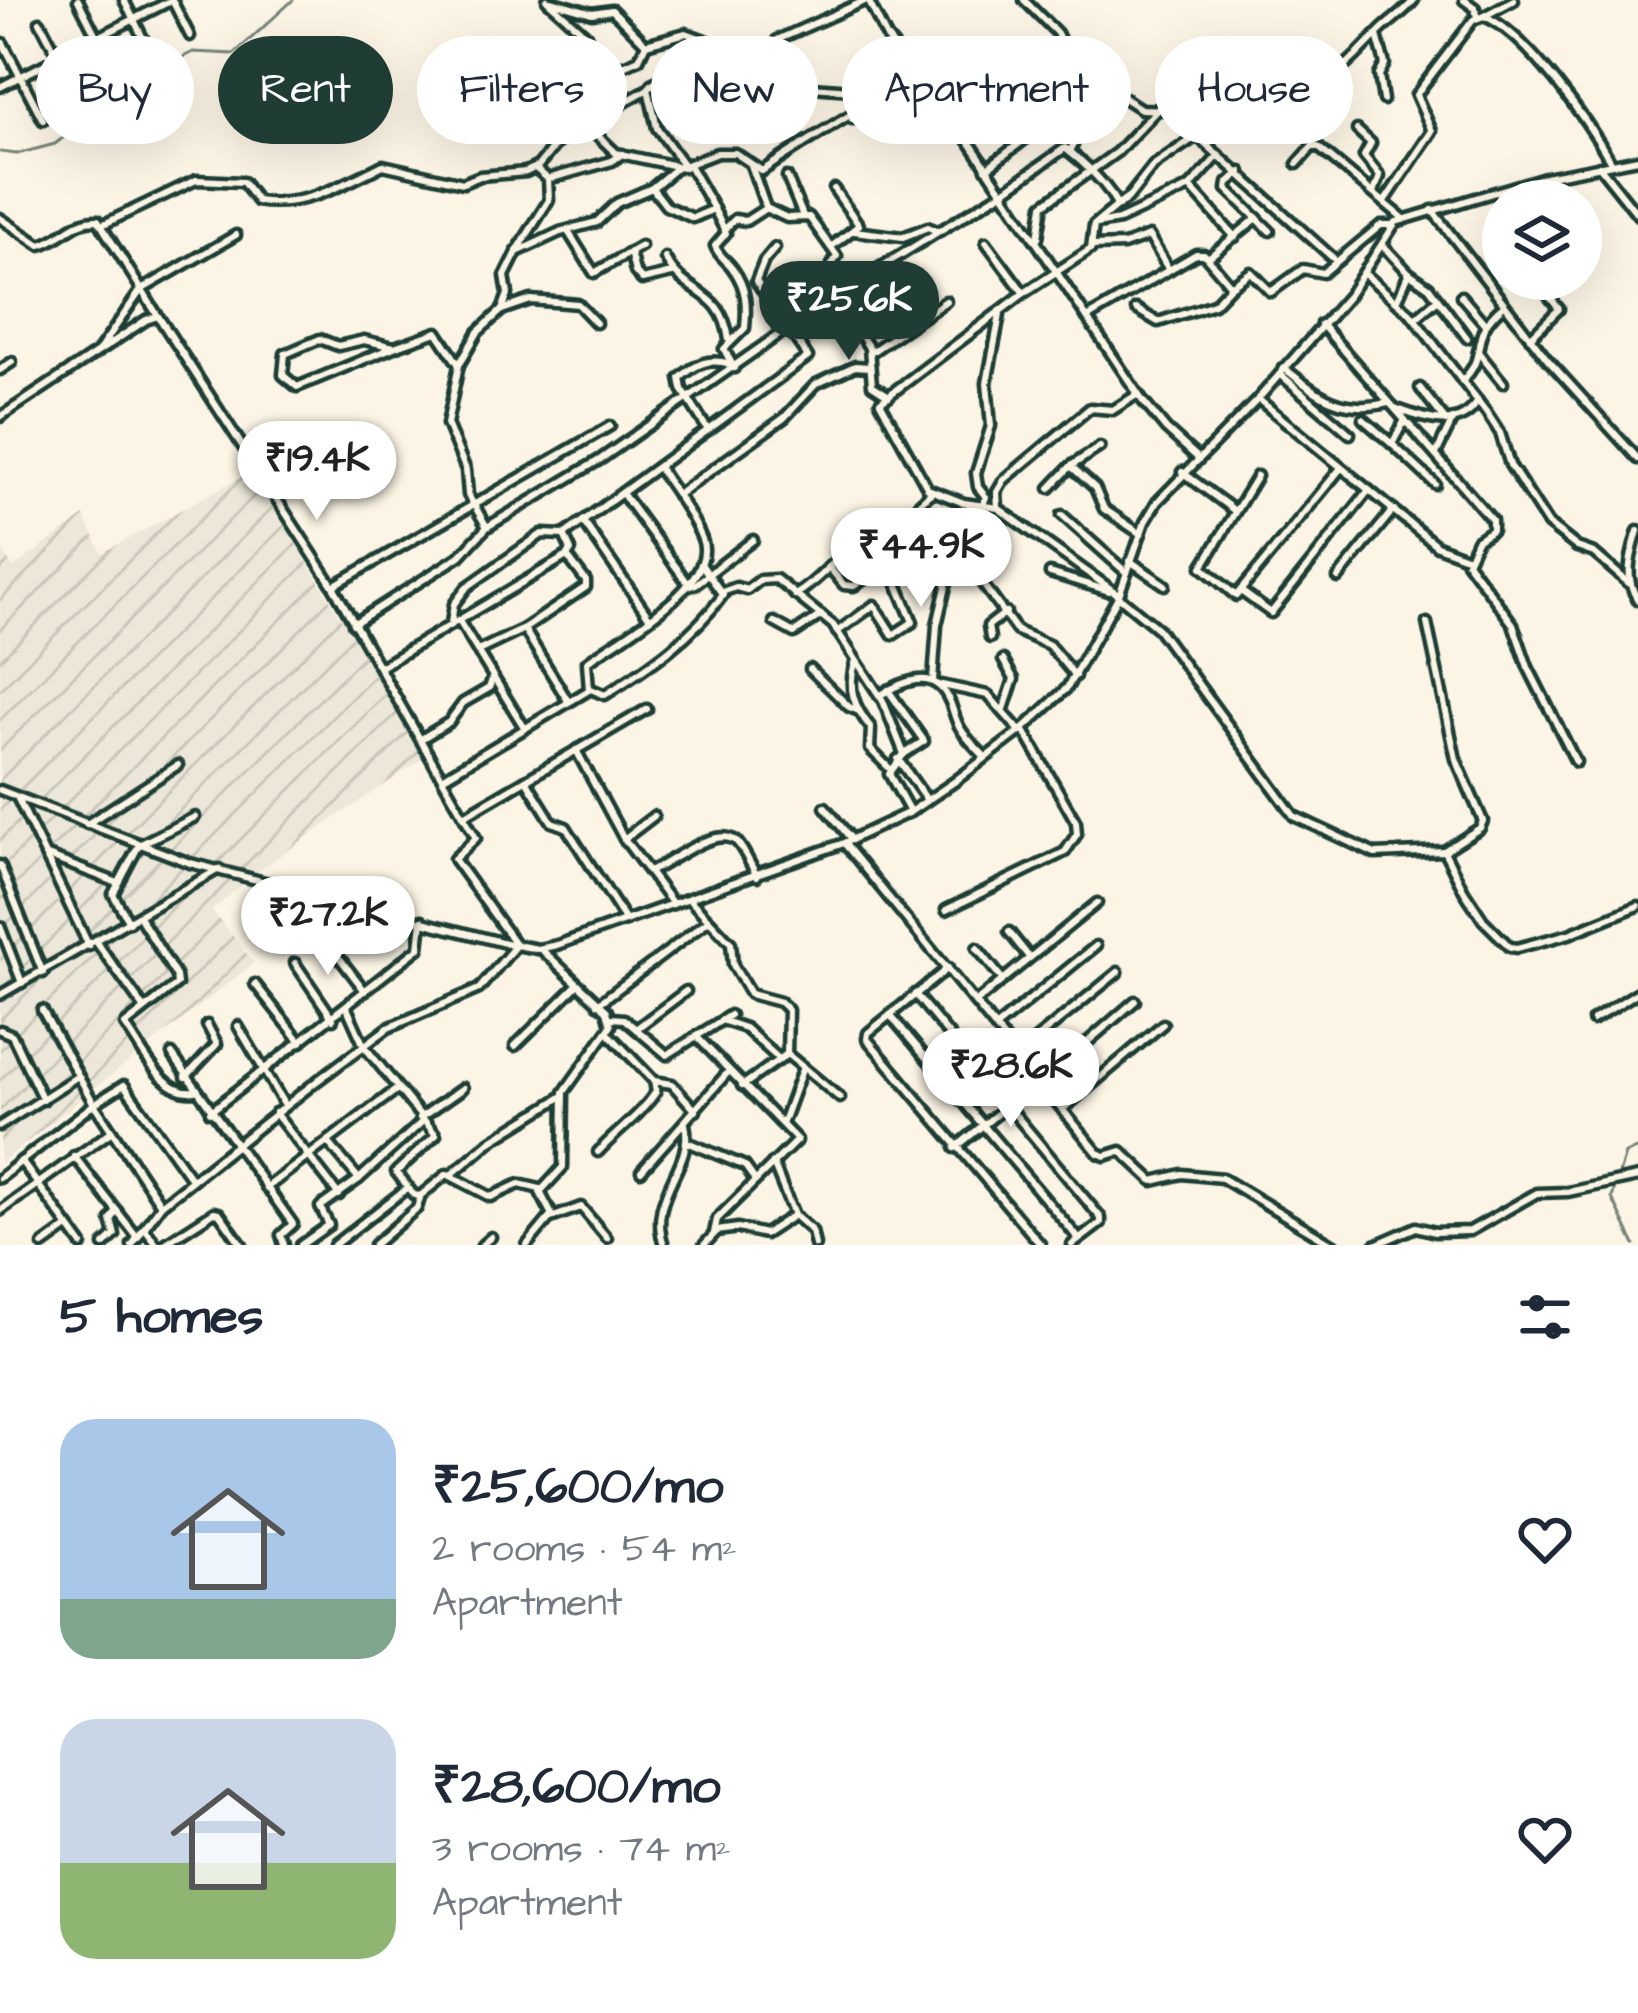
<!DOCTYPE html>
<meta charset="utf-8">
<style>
:root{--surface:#fff;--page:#f2f2f3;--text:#1f2937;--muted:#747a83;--accent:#1f3d34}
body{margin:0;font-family:"Architects Daughter",sans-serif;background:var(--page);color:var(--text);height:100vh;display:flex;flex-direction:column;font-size:45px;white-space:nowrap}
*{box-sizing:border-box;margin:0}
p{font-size:39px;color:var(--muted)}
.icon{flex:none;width:66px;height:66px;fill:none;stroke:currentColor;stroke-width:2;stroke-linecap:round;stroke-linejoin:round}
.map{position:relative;height:1245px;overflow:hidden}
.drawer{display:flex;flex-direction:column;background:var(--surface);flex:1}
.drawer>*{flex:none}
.banner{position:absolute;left:36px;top:36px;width:1566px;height:108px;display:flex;gap:24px}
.tools{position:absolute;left:1482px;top:180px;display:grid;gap:24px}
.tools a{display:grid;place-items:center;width:120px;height:120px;border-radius:50%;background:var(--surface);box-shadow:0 12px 48px #0002;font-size:60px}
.price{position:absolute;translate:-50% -102px;padding:0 27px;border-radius:42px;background:#fff;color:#222;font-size:39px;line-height:78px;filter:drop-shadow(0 3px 6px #0008)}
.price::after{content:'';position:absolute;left:50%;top:72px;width:36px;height:27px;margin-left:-18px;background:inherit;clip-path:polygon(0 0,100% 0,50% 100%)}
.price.selected{background:var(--accent);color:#fff}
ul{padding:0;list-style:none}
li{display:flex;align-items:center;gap:36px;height:300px;padding:0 60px}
li span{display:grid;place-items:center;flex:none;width:336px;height:240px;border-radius:36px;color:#555}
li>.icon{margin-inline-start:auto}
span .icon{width:144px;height:144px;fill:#fffc;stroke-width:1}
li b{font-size:51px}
h2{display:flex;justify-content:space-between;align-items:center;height:144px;padding:0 60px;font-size:51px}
.chip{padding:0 42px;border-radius:54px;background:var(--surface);box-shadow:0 12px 48px #0002;font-size:42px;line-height:108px}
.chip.selected{background:var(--accent);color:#fff}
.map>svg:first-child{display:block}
</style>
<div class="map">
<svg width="1638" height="1245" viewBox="0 0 1638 1245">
<defs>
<pattern id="industrial-furrows" width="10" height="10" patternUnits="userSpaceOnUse" patternTransform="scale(3)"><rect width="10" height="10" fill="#ece7d8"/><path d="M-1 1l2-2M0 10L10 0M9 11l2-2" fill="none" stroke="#cac7ba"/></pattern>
</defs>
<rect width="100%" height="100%" fill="#fcf5e5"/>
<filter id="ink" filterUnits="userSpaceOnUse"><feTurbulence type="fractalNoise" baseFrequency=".00833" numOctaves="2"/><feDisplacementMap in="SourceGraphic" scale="24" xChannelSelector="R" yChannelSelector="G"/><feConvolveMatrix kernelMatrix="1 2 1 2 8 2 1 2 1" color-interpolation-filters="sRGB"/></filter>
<g filter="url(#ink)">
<!-- industrial -->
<path fill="url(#industrial-furrows)" d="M252,471L425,757L266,865L212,910L254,963L0,1163V546L13,568L84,516L102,553Z"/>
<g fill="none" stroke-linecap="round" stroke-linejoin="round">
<!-- stream -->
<g stroke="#758479" stroke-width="3">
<path d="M0,152L17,154L55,144L135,81L193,52L234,54L293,0"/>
<path d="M1635,1245L1612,1198L1625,1154L1638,1148"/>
</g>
<!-- minor casing -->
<g stroke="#1f3d34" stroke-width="15">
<g id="minor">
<path d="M78,0L117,77"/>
<path d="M124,0L152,56"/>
<path d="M172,0L190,36"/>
<path d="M868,0L887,38L954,119L1142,400L1166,429L1198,458"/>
<path d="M1464,0L1475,8L1477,18"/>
<path d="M551,1L592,13L612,10L646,44"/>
<path d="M1484,16L1514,0"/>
<path d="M40,22L86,110"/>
<path d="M1377,35L1385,64L1379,75L1383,100"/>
<path d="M3,43L43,120"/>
<path d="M1063,46L1097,69L1116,93L1141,109L1168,110L1333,258"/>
<path d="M603,75L639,59L646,44L686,33L730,49L768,77L785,85L865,91L877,99"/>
<path d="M803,86L777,40L867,0"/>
<path d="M0,87L172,0"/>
<path d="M604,114L648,89"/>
<path d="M852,119L919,117L1009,122C1035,110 1052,71 1063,46L1057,33L1024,0"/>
<path d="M582,128L594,132L616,153L681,167L717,153H735L762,171C812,137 863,107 915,76"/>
<path d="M1357,130L1371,143L1364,156L1380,176L1374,192"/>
<path d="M1315,146L1290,112C1323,88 1350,63 1378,33C1389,21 1403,14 1414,0"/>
<path d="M1071,150L1090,103L1124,98"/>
<path d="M1297,164L1312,147H1318L1404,219"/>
<path d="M689,165L714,209"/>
<path d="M751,165L766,208"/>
<path d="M1599,166L1638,215"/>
<path d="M685,167L657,128L648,89L653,83L732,50"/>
<path d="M986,169L1105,78"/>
<path d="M1241,172L1228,183L1227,189L1270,231"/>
<path d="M787,177L803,216"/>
<path d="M548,179L612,161L622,154"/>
<path d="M1190,187L1218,156"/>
<path d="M652,188L666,206L693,218L714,209L726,233L715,246C719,257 727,260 733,269C747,288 747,306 745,328L724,349L734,368"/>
<path d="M1385,201L1432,131L1416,95L1473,20L1484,16C1526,33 1588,121 1611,162"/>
<path d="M1117,206L1128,198L1154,165L1197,136"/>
<path d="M1432,210L1547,359L1638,459"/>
<path d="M0,218L40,245C62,240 73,219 98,220L158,316"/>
<path d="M104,224L196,180L243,182L257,201C303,209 344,184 383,165L463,183L480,176L526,172L538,166L556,144L597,118L611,97L586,35L547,0"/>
<path d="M1097,224L1119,220L1190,187L1235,237"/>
<path d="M725,229L735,219L746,221L766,208L787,218L809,217L837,256L825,277L869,348L872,385L889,396"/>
<path d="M854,231L903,237L928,227L937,231"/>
<path d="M569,233L594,273L641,246"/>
<path d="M1038,238L1043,205L1117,152L1158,109"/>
<path d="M986,242L1023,292"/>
<path d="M1383,245L1409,273L1429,287L1467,338"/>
<path d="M1092,246L1124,245L1149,236L1169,270"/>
<path d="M831,247L859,225L834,189"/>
<path d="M517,251L549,200L548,179L535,168"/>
<path d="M630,252L635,272L642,280L672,273"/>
<path d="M665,258C686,298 722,287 729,340"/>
<path d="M1208,258L1257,218"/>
<path d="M1366,275L1410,313L1487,413L1500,433L1510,465L1548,524L1577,547L1594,553L1631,585"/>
<path d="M1461,296L1484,323"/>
<path d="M1397,301L1409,273"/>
<path d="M1136,309L1158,322L1214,304L1231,286"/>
<path d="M502,310L508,294L505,276L517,252L560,232L597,222L617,203L652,188L677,167"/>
<path d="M1087,318L1196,254H1204L1231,286L1251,272L1271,292L1303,269L1323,273L1381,225H1393"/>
<path d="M1415,319L1437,300"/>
<path d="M855,324L882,308L901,331"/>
<path d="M1321,324L1492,520V530L1477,540L1467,562L1513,624L1528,667L1576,762"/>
<path d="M1530,338L1559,309L1537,281"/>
<path d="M394,347L297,387L283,375L285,354L320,339L338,346L364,340L394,347L437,332L459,365"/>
<path d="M100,349L141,290L236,235"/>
<path d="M1478,352L1503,383"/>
<path d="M870,353L946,301"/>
<path d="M1284,368C1319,396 1341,414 1388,403"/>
<path d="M0,370L12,362"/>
<path d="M1280,374L1350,434"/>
<path d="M1462,381C1491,353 1465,337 1504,305"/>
<path d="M1420,388L1446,421"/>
<path d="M1258,399L1437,546L1466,557"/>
<path d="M1395,408C1422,418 1459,433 1478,401"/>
<path d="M0,417L146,320L158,316L333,586L476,838L454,859L516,945"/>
<path d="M1363,419L1392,444"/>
<path d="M1405,420L1392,444L1435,484"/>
<path d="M708,430L682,389L680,378C697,363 708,358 731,364"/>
<path d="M1436,454L1453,419"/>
<path d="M1071,466L1095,488L1104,509L1141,534"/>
<path d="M1182,472L1235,511"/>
<path d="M1257,476L1202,567L1236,596L1341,468"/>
<path d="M1050,488L1071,466L1100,447"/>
<path d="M622,493L687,582"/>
<path d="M677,495L784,418L816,384L855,366L869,367"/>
<path d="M982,507L986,497L978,487L976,473L991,426L987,383L1000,315"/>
<path d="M998,508L997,492L1004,480L1090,408L1113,410L1138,394"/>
<path d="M1062,515L1127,573"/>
<path d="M583,521L649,617"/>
<path d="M487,527L468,495L466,470L447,424L459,365L478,332L502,310L531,300L578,304L596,323"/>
<path d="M944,531L1017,631L1049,645L1075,676"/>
<path d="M1638,531C1631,555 1623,578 1638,600"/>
<path d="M928,543L930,554L948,578L937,625L933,681"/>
<path d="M849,549L867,576"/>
<path d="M1130,561L1165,585"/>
<path d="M829,567L844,585L854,586L878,571L908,561L972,505"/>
<path d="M882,569L892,529L932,492"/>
<path d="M1050,573L1109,591"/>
<path d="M1338,578L1393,510"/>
<path d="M333,586L610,426"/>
<path d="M687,586L696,584L753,540"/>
<path d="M722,592L736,587L747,590L760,580L776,579L833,625L883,701L904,754L889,774L910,812"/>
<path d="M1242,592L1271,613L1369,490"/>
<path d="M795,595C829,576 849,533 892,529"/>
<path d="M1118,596L1158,629L1294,816L1375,854L1444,851L1464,891L1483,920L1510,947L1517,948L1569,934L1638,906"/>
<path d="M459,621L524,727"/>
<path d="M774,622L794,633L821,615"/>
<path d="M451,623L454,604L467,587L542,534L564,535L808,357L756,281L764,261L775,248"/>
<path d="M1427,623L1456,759L1483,821L1480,828L1444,851"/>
<path d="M353,624L460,556L487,527L601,459L837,294L1006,190L1065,148C1082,161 1110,186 1117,206L1094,225L1091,249L1024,293L880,402L928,489L964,503L998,508L1119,595"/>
<path d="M524,629L568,701"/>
<path d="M837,632L874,605L893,635L913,622L890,567"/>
<path d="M990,638L988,626L1006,612"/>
<path d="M478,651L524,629L586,587V581L567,556"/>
<path d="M1003,660L1014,679L1004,709"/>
<path d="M855,663C847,689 854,707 871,728L870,749L890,769"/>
<path d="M380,667L567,556L571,550L564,535"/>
<path d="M810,669L849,707L859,711"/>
<path d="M942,685L988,695L1019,730"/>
<path d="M591,689L605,695C649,667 693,637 723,595L701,564"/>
<path d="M888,690L924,741L904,754"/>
<path d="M879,696C901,682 933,667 948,698C953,707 954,717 959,726C965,738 976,747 985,757"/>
<path d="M421,739L449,722L463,703L489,688L493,677"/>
<path d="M576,750L624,839L673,904"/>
<path d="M898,759L927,800"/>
<path d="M444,777L589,690L587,662C617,639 720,585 702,539C692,514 673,489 658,467"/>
<path d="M526,780L552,822L566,827L626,921"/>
<path d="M0,790L190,863L513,945"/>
<path d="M18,799L89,946"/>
<path d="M825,807L852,840"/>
<path d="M464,816L647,709"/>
<path d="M87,824L178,765"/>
<path d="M624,839L654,816"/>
<path d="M844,843L1098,1153L1105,1156L1121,1151L1153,1181L1182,1174L1222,1178L1334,1245"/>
<path d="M45,855L118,883"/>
<path d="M0,865L43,973"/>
<path d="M649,872C672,862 717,824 737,842C745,851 751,866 757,876"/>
<path d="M689,899L731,943L733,965L750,994L780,1002L788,1010L787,1054L742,1086"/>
<path d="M946,910L1065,852L1077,834L1076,822L1023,729"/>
<path d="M139,916L176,976L177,984L125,1025C142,1048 162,1096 195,1091"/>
<path d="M129,922L113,894L139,845L195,817"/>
<path d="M0,926L22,983"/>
<path d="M1009,932L1029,957"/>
<path d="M325,939L365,991"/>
<path d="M97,943L144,1008"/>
<path d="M977,948L1003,980"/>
<path d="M295,963L333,1019"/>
<path d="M948,968L868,1033L867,1039L1041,1245"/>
<path d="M255,984L301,1042"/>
<path d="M915,994L1101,1218V1223L1072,1245"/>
<path d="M0,995L219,869"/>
<path d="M976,1002L1097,903"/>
<path d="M598,1004L709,920"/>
<path d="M347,1008L364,1046L436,1135L396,1172L414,1195L420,1196L447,1174L491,1197L519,1184L540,1189"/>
<path d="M42,1010L94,1104L161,1205"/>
<path d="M890,1015L1079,1239"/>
<path d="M611,1018L624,1019L667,1055L730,1015"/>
<path d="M1593,1020L1638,992"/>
<path d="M724,1021L745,1028L780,1060"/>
<path d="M238,1026L285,1106"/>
<path d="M996,1027L1096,946"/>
<path d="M636,1029L686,991"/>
<path d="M0,1030L12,1035L43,1100"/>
<path d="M697,1037L797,1140L717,1219L714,1233"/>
<path d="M515,1046L577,985"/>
<path d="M172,1054L293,1224L281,1235L284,1245"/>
<path d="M787,1054L840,1098"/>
<path d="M1018,1054L1118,972"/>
<path d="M186,1077L217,1044L207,1025"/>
<path d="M654,1081L672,1084L696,1111"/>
<path d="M1041,1082L1135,1001"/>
<path d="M1063,1109L1163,1024"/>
<path d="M210,1112L419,948L422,920"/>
<path d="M275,1113L339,1195"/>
<path d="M420,1118L463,1088"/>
<path d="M783,1122L803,1067"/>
<path d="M0,1126L78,1076"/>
<path d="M687,1142L745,1166L755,1180"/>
<path d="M955,1148L1039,1080"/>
<path d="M598,1152C618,1130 639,1117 656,1092L654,1081L607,1032"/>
<path d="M74,1156L138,1238"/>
<path d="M21,1161L82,1245"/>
<path d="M773,1163L794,1215L812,1231L815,1245"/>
<path d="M641,1171L729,1071"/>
<path d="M451,1175L491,1141L563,1096"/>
<path d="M0,1178L94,1104L124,1085L192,1180"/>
<path d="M359,1179L423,1121"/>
<path d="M266,1188L396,1090"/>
<path d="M0,1211L112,1131"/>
<path d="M551,1218L581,1207L607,1238"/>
<path d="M144,1228L157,1245"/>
<path d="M43,1245L68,1227"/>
<path d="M104,1245L115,1235L111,1220L117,1211"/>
<path d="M132,1245L161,1205L317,1081L388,1028L479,989L516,945L538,949L557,945L844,843L910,812L954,782L1023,729L1067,688L1119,595L1145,522L1157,502L1258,399L1349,295L1396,222L1545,177L1638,159"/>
<path d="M163,1245L214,1212L219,1213L242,1245"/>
<path d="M301,1245L329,1225L320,1207L359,1179L328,1142"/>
<path d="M334,1245L407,1188"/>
<path d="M374,1245L417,1208L420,1198"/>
<path d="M482,1245L491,1237"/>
<path d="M527,1245L552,1215L540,1192L563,1167L564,1092L611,1026L607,1011L541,949"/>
<path d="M664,1245C646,1196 695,1166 685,1124"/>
<path d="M704,1245L717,1231L738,1228L765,1234L794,1215"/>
<path d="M1375,1245L1416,1227L1435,1232L1470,1231L1537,1193L1568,1192L1638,1177"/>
</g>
</g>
<!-- minor -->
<use href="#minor" stroke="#fcf5e5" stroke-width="6"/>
</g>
</g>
</svg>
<div class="tools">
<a><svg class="icon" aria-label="layers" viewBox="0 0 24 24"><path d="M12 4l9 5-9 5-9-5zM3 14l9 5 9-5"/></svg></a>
</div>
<b class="price selected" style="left:849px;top:363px">₹25.6K</b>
<b class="price" style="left:317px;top:523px">₹19.4K</b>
<b class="price" style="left:921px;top:610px">₹44.9K</b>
<b class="price" style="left:328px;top:978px">₹27.2K</b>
<b class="price" style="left:1011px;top:1130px">₹28.6K</b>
<div class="banner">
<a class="chip">Buy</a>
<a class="chip selected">Rent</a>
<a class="chip">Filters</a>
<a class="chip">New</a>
<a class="chip">Apartment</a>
<a class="chip">House</a>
</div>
</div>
<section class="drawer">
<h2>5 homes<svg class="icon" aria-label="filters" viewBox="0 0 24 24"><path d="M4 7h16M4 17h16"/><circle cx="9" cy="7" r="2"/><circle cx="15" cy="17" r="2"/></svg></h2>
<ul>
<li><span style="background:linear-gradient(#a9c7e8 75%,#7fa58c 0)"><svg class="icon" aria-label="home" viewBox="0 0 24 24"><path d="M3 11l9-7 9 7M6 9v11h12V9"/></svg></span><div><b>₹25,600/mo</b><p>2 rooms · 54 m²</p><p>Apartment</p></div><svg class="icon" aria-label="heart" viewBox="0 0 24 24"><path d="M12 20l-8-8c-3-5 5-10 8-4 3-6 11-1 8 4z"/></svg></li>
<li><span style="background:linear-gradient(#c9d6e8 60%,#8fb573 0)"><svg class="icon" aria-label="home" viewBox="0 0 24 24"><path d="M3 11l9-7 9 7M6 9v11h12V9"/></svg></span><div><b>₹28,600/mo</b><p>3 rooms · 74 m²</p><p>Apartment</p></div><svg class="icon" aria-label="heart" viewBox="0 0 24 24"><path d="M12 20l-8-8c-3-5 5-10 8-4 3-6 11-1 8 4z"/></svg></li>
</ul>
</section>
